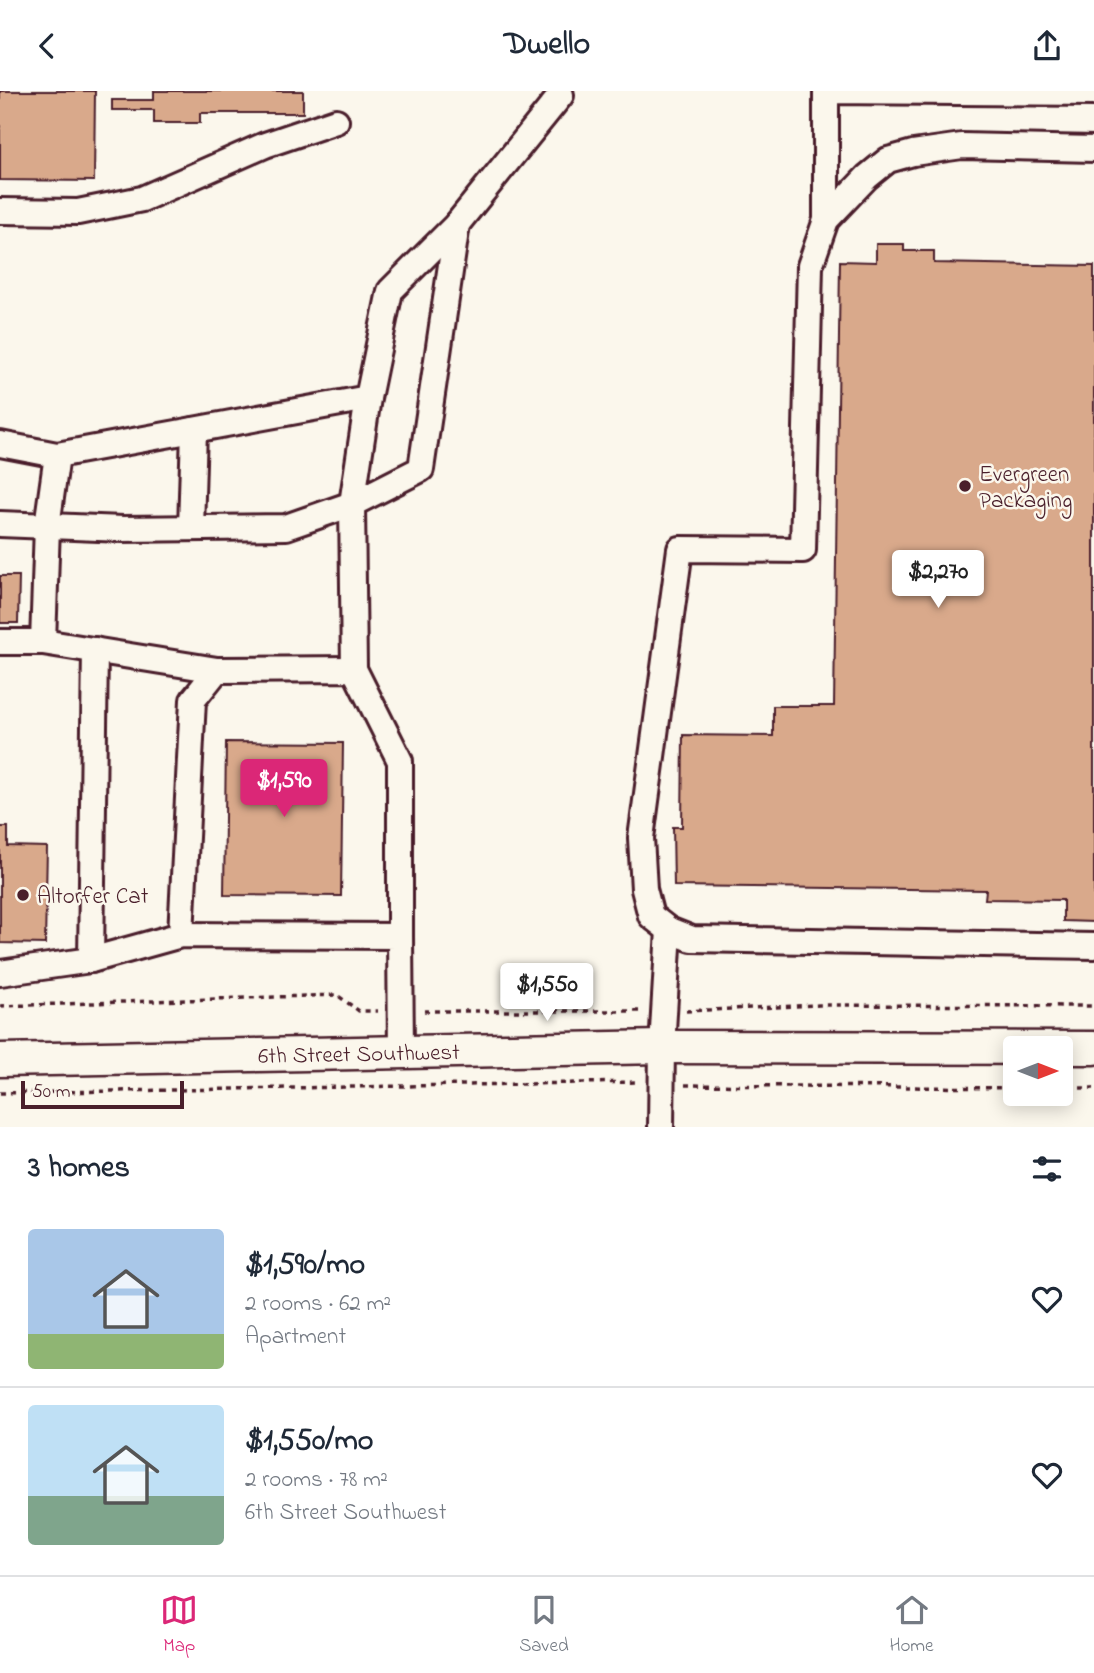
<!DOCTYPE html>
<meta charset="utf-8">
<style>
:root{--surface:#fff;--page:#f6f6f7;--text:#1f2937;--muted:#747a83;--line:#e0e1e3;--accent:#db2777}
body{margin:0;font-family:"Indie Flower",sans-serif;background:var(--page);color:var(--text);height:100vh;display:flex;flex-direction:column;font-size:26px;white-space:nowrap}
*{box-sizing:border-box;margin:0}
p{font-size:23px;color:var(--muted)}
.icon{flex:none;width:38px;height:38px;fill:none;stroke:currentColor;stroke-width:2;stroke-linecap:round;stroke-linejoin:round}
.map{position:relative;height:1036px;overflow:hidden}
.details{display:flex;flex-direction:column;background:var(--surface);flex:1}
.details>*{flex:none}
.needle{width:46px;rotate:90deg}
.tools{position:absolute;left:1003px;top:945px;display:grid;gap:14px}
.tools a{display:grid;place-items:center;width:70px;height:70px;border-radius:7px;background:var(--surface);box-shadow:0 4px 18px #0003;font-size:35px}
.scale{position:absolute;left:21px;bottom:18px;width:163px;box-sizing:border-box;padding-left:7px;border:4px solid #4a1f2b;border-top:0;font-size:19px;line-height:24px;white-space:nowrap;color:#4a1f2b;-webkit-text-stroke:5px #fbf7ec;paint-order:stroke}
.price{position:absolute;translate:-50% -60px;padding:0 16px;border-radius:7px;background:#fff;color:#222;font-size:23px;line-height:46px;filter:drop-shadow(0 2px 4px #0008)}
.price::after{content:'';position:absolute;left:50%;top:42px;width:21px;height:16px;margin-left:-10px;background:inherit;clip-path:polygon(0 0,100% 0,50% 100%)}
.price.active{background:var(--accent);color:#fff}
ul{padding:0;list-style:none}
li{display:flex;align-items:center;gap:21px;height:175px;padding:0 28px}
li+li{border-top:2px solid var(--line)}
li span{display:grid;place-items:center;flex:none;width:196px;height:140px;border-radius:7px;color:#555}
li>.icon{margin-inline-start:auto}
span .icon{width:84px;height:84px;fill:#fffc;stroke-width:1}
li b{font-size:30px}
h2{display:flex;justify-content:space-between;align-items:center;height:84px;padding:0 28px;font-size:30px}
header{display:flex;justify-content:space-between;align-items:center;height:91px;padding:0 28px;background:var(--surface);font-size:32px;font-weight:800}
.tab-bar{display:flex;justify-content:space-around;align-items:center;height:98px;border-top:2px solid var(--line);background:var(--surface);font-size:19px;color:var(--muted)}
.tab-bar a{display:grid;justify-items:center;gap:4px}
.tab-bar .active{color:var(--accent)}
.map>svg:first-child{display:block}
</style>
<header><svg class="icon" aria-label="back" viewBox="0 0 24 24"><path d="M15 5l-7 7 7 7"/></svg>Dwello<svg class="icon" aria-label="share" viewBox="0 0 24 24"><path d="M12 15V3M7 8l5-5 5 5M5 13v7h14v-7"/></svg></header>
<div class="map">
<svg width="1094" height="1036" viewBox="0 0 1094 1036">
<rect width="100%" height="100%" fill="#fbf7ec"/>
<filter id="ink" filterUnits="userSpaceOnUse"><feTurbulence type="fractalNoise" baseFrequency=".0143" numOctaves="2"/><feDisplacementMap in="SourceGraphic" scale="14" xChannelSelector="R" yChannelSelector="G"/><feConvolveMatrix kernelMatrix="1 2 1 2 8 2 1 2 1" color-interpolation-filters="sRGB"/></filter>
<g filter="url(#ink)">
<!-- building -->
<g fill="#d9a98b" stroke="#4a1f2b" stroke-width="2">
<path d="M0,0H95L94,90L0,89Z"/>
<path d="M154,0H303V22H200V32H154V19H112V9H154Z"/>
<path d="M876,153H904V160H934V172L1094,175V831L1063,830V809L985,808L986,799L674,795L673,736H682L683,644L773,645V615H834L840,170L876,171Z"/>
<path d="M0,485H19L18,532H0Z"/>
<path d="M226,651L343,652L341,805L224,804Z"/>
<path d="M0,736H8V755L47,756L45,853L0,852Z"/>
</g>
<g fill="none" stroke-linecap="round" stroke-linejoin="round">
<!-- minor casing -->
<g stroke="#4a1f2b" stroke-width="30">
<g id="minor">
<path d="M1094,58L962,55L913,62L888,69L867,86L826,129L810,175L803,459L680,458L641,747L644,798L651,825L669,839L692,848L1094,855"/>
<path d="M0,120L78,121L142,108L265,54L336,30"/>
<path d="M826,129V0L1094,2"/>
<path d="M0,353L57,364L368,307L390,200L457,133L561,4"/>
<path d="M0,433L123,438L286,436L352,413L421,378L457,133"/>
<path d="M191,437L194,339"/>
<path d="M0,551H43L217,579"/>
<path d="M43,551L47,435L57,364"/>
<path d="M354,578L352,413L368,307"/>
<path d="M181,844L193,609L217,579L354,578L400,670V845"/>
<path d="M91,869L95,559"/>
<path d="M0,882L91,869L181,844L400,845L401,961"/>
<path d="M661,1036L662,956L669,839"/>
</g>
</g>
<!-- major casing -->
<g stroke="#4a1f2b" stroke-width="37">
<g id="major">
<path id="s1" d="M0,969L662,956L1094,957"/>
</g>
</g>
<!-- path -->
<g stroke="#4a1f2b" stroke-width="3.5" stroke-dasharray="5 5" stroke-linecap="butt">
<path d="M0,915L337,904L359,920H378"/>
<path d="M424,920H644"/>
<path d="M686,920L819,914L1094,915"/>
<path d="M685,994L1015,997"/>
<path d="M1060,997H1094"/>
<path d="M0,1002L639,991"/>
</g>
<!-- minor -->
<use href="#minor" stroke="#fbf7ec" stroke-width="24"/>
<!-- major -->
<use href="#major" stroke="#fbf7ec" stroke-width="32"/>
</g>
</g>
<!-- markers -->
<g fill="#4a1f2b" stroke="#fbf7ec" stroke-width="2.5">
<circle cx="965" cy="395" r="7"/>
<circle cx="23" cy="804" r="7"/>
</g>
<g text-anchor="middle" stroke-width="5" stroke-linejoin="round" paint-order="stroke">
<!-- poi labels -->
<g font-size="23" fill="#4a1f2b" stroke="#fbf7ec" text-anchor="start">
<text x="979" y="390">Evergreen<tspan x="979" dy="26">Packaging</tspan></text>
<text x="37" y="812">Altorfer Cat</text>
</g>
<!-- street labels -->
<g font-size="23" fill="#4a1f2b" stroke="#fbf7ec">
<text dy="8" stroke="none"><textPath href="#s1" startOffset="359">6th Street Southwest</textPath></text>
</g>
</g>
</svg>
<div class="tools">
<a><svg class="needle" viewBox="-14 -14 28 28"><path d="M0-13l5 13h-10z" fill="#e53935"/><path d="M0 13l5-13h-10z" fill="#747a83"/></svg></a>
</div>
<div class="scale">50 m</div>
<b class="price" style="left:938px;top:519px">$2,270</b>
<b class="price active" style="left:284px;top:728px">$1,590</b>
<b class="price" style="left:547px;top:932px">$1,550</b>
</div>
<section class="details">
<h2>3 homes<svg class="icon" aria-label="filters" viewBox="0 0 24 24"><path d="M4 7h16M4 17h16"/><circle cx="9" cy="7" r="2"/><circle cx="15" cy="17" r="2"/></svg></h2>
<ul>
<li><span style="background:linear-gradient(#a9c7e8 75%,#8fb573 0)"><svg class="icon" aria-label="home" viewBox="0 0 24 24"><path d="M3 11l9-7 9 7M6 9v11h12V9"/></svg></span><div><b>$1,590/mo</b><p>2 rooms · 62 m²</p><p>Apartment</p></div><svg class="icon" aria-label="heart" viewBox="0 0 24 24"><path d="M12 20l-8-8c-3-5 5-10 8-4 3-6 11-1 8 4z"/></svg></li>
<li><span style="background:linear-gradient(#bfe0f5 65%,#7fa58c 0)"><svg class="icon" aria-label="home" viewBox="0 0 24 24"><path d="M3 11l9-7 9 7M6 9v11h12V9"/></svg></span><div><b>$1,550/mo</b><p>2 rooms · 78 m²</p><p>6th Street Southwest</p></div><svg class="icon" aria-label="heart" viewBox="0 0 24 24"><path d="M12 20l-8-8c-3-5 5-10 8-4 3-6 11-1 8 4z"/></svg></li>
</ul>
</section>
<nav class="tab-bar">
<a class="active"><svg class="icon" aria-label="map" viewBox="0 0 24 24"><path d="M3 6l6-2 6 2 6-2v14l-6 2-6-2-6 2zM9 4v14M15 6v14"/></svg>Map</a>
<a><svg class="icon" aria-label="saved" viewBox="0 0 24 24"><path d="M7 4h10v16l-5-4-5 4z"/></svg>Saved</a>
<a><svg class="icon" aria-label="home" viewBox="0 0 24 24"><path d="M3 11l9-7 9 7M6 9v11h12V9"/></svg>Home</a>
</nav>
